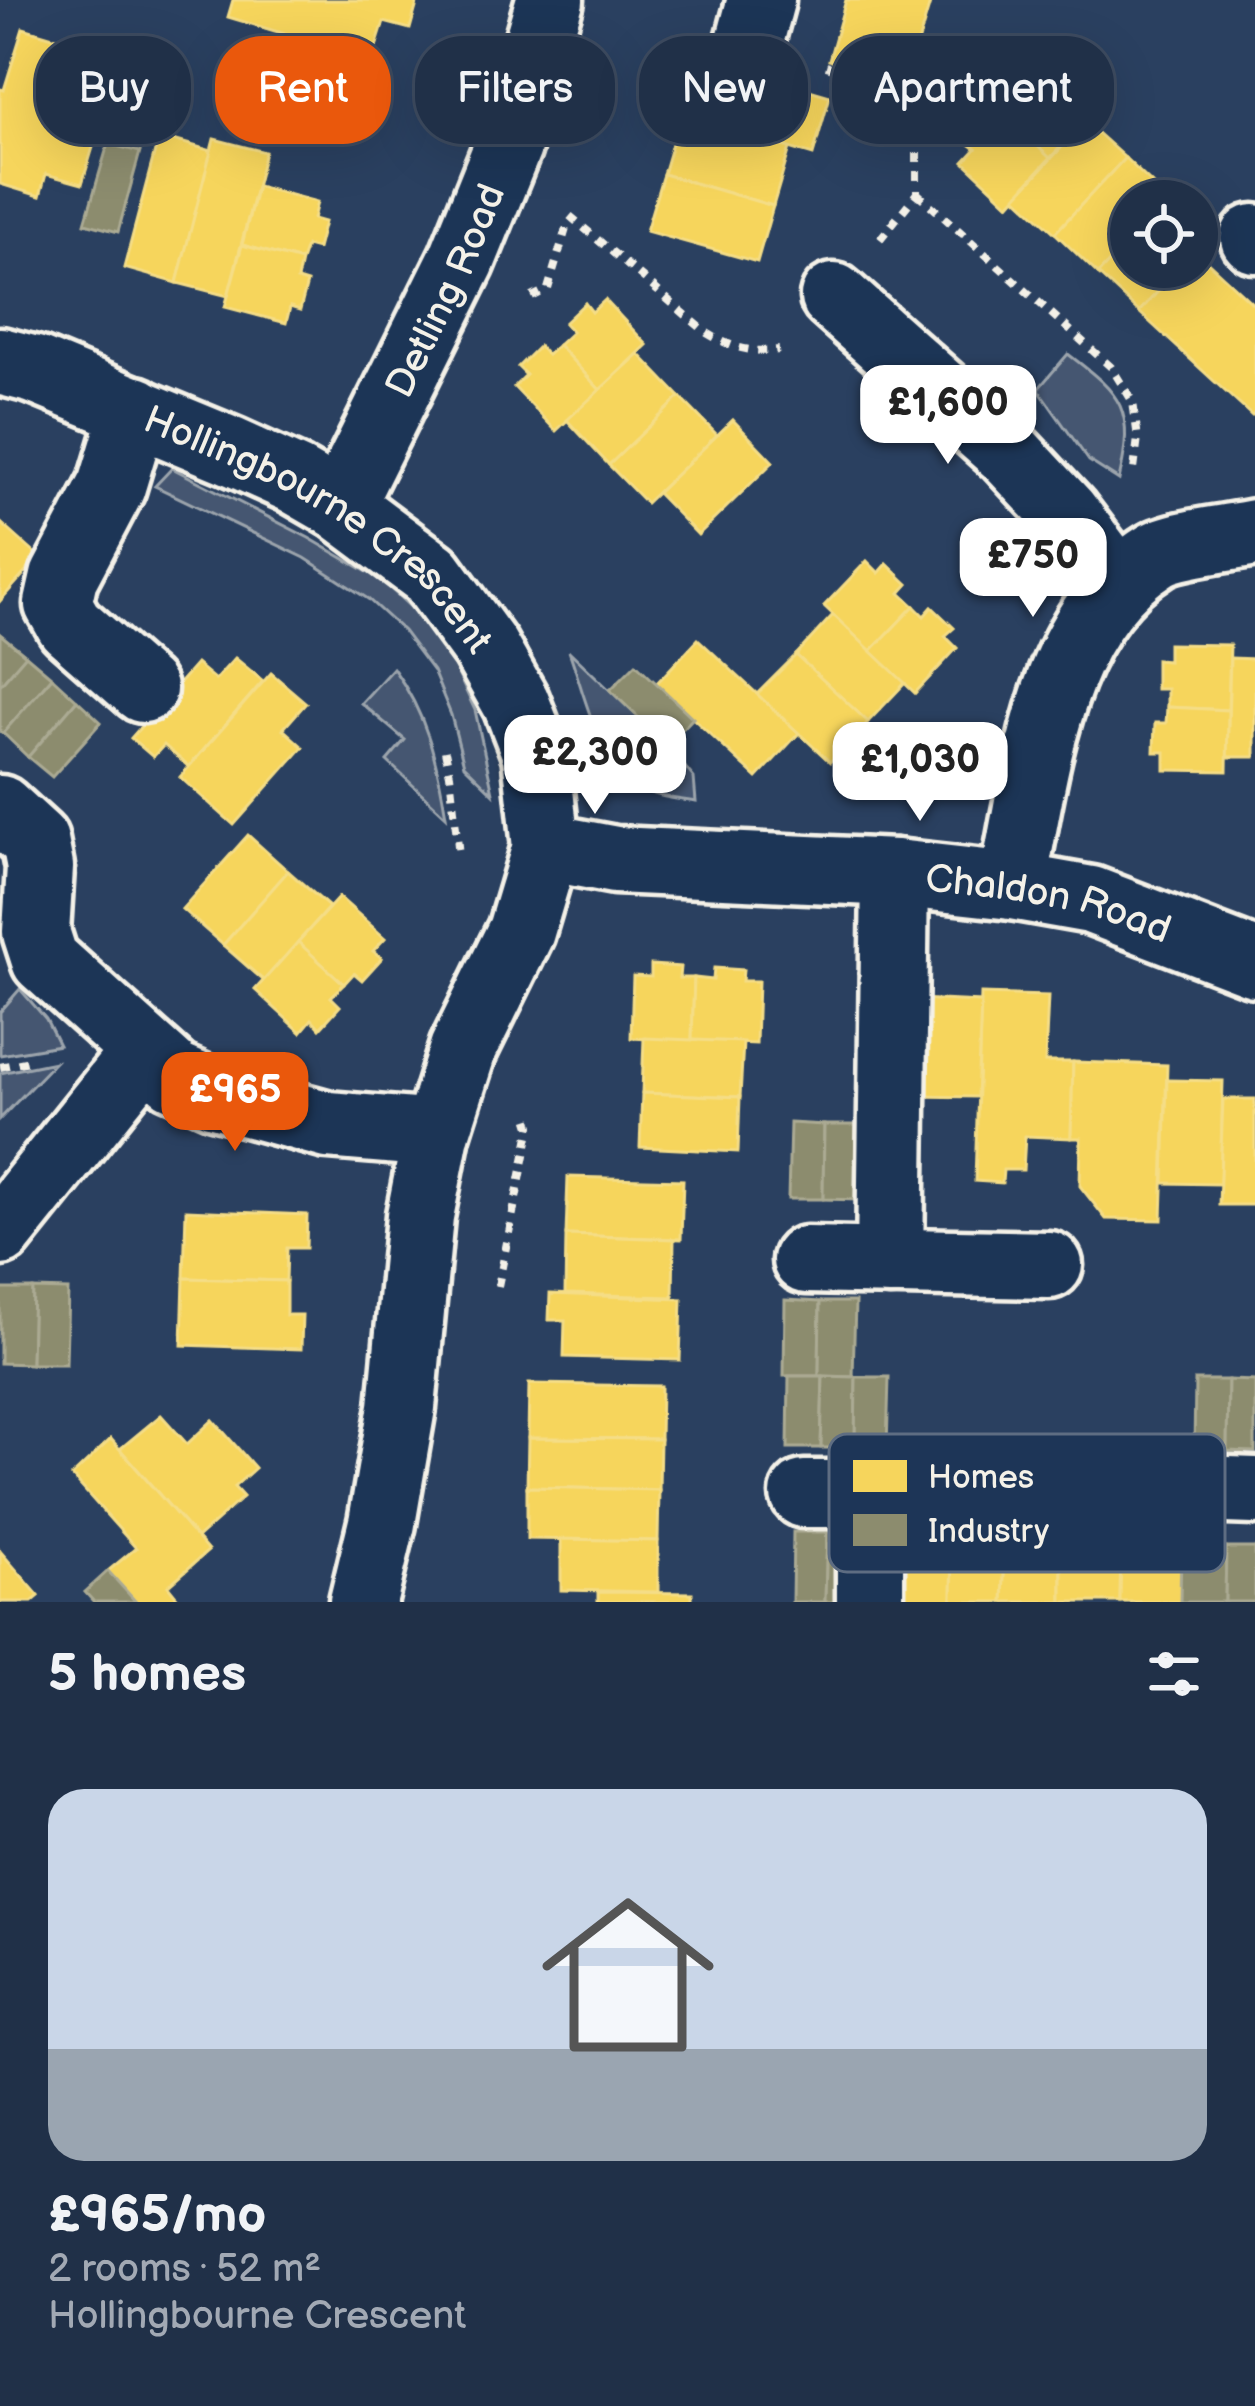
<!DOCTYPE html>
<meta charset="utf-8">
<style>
:root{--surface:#203048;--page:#28384f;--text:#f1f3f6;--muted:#a2a9b4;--line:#3d4b60;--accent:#ea580c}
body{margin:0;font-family:"Balsamiq Sans",sans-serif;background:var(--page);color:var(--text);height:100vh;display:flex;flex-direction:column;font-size:45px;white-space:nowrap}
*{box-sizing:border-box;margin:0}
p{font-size:39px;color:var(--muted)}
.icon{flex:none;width:66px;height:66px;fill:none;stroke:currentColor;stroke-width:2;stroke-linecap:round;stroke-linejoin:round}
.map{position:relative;height:1602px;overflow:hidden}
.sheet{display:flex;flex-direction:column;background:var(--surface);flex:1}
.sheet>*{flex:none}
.guide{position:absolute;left:36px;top:36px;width:1185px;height:108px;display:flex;gap:24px}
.fabs{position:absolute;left:1110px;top:180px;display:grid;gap:24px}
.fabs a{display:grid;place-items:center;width:108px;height:108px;border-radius:50%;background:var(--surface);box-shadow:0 12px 48px #0002,0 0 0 3px var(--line);font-size:60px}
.price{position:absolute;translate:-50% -102px;padding:0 27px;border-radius:24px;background:#fff;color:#222;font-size:39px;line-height:78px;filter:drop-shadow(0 3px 6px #0008)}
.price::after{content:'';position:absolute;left:50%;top:72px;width:36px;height:27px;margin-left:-18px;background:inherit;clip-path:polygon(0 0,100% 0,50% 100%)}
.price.on{background:var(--accent);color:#fff}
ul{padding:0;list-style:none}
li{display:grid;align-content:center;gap:24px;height:636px;padding:0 48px}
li+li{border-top:3px solid var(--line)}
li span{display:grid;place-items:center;height:372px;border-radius:36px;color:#555}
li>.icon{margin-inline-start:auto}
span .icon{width:216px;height:216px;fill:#fffc;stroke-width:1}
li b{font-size:51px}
h2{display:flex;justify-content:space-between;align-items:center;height:144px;padding:0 48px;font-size:51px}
.tag{padding:0 42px;border-radius:48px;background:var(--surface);box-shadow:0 12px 48px #0002,0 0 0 3px var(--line);font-size:42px;line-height:108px}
.tag.on{background:var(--accent);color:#fff}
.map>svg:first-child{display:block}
</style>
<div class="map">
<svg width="1255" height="1602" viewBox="0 0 1255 1602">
<rect width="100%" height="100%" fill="#2a4060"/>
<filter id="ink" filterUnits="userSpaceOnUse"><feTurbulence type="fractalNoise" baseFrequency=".00833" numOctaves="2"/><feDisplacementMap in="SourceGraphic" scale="24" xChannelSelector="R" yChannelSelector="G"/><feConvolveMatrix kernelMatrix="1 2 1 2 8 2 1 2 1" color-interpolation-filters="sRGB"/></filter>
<g filter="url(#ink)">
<!-- green -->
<g fill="#445771" stroke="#9ca4ac" stroke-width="3">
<path d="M1068,354C1123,396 1135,409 1119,480L1089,461L1038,389Z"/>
<path d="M172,468L309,538L381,580L419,615L450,657L475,710L493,793L464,765L451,715L433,671L403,631L368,599L305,558L155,486Z"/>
<path d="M569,651L667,745L694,778L696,802C678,799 659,798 641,789C598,767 585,694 569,651Z"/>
<path d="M393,668C427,715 437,760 446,816L387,761L405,740L361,703Z"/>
<path d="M20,989L46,1019L59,1045L0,1055V1012Z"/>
<path d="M55,1062L0,1119V1073Z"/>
</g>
<!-- homes -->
<g fill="#f6d55c" stroke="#f5dd86" stroke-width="3">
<path d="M233,0H418L410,29L384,22L372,60L228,17Z"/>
<path d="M846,0H931L906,83L829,60Z"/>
<path d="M23,28L120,57L82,184L46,174L40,196L0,184V89L4,90Z"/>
<path d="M697,57L830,96L813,155L680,116Z"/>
<path d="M1049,70L1094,112L1050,158L1006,117L1018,103L1009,96L1029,74L1038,81Z"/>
<path d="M680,116L790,148L773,206L663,174Z"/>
<path d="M1006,117L1050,158L1009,204L964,162L976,149L967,142L987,120L995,128Z"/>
<path d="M1085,122L1125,158L1055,233L1016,197Z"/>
<path d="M159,136L212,151L177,283L124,268Z"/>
<path d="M214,139L265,152L228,296L177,283Z"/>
<path d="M1125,158L1168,199L1166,201H1131V239L1098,274L1055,233Z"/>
<path d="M663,174L773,206L757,262L646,231Z"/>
<path d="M257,186L317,202L313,219L324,222L317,249L306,246L301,261L242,245Z"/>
<path d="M1197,225L1209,236L1197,249Z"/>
<path d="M1131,239V267H1181L1139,312L1098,274Z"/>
<path d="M242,245L301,261L297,280L307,283L300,310L290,307L286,323L225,307Z"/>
<path d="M1197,252L1255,306V413L1252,416L1139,312L1181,267H1197Z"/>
<path d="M605,300L647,345L600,390L558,345L572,332L564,323L585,303L592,312Z"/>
<path d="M558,345L600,390L556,431L514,387L526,375L518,367L539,346L547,355Z"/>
<path d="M639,354L680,397L609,465L567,420Z"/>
<path d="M680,397L717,435L646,503L609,465Z"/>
<path d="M733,420L773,462L698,535L657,493Z"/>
<path d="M0,522L39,557L0,601Z"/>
<path d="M867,561L879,573L887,564L908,584L900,593L914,606L871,651L824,606Z"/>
<path d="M914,606L924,616L932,607L954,628L945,636L957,648L915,693L871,651Z"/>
<path d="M833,615L905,683L868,722L796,655Z"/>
<path d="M698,639L799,733L757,778L656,684Z"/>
<path d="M1168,644L1230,645L1228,710L1167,707V689H1156V660L1168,661Z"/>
<path d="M796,655L868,722L830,762L757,694Z"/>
<path d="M235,658L263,681L189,767L164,745L153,757L131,738L196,664L215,680Z"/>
<path d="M1230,658L1255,659V757H1227Z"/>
<path d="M271,673L306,703L283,729L303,747L234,825L180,777Z"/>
<path d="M1167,707L1228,710L1227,771L1165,770V752H1154L1155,723H1166Z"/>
<path d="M248,835L288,871L223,945L182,909Z"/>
<path d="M288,871L329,907L264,981L223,945Z"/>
<path d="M339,897L385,938L373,951L382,958L362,980L354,973L344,984L298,942Z"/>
<path d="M298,942L344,984L331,997L340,1006L320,1028L312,1019L301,1032L255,990Z"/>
<path d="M651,965L680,967L679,978H694L692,1041L631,1038L633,976L651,977Z"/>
<path d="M714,968L743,970L742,981H758L756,1044L692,1041L694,978L713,980Z"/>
<path d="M981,994L1048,996L1045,1062H1073L1071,1138L1025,1136L1023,1170H1003L1002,1183L975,1181Z"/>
<path d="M917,999L981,1002L977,1097L914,1096Z"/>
<path d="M644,1038L743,1042L740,1097L642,1093Z"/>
<path d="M1073,1062L1167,1065L1162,1220L1106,1219L1080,1186L1081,1138H1071Z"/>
<path d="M1167,1080L1223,1081L1220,1184L1164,1183Z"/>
<path d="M642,1093L740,1097L738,1152L640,1147Z"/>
<path d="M1223,1099H1255V1205H1219Z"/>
<path d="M568,1177L683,1180L681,1239L566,1235Z"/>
<path d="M186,1210L307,1215L306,1248H287L286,1281L184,1278Z"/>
<path d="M566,1235L674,1239L673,1297L565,1294Z"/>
<path d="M184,1278L286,1281V1315H302L301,1349L182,1345Z"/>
<path d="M550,1294L682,1299L680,1360L564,1357L565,1320H549Z"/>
<path d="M529,1384L661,1386L660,1439L528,1438Z"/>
<path d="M161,1415L187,1444L213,1420L255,1468L234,1487L243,1497L197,1538L120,1449Z"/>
<path d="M528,1438L660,1439L659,1490L527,1487Z"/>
<path d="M111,1439L208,1551L168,1586L181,1602H136L108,1571L136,1548L72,1476Z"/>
<path d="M527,1487L659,1490L658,1541L527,1539Z"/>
<path d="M1012,1515L1056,1516L1055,1545H1062V1602H1003L1005,1542L1012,1544Z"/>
<path d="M561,1539L658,1541V1592L561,1590Z"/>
<path d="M903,1541L953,1542L952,1602H901Z"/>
<path d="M953,1542H1005L1003,1602H952Z"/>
<path d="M1062,1545L1121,1547L1120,1602H1062Z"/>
<path d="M1121,1547H1181L1180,1602H1120Z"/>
<path d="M0,1551L39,1596L32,1602H0Z"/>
<path d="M598,1592L692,1593V1602H598Z"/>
</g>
<!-- industry -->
<g fill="#8c8c6e" stroke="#abaa93" stroke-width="3">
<path d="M288,68L354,86L346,119L280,102Z"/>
<path d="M108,144L140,152L118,232L85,223Z"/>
<path d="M0,634L26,655L0,685Z"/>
<path d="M26,655L52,677L3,733L0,731V685Z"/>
<path d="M636,664L693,718L667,745L610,690Z"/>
<path d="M52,677L77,700L28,757L3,733Z"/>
<path d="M77,700L101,722L52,777L28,757Z"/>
<path d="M790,1123L824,1125L823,1199H788Z"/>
<path d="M824,1125H860L859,1200L823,1199Z"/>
<path d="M0,1289H33L31,1364L0,1363Z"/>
<path d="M33,1289L68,1290L66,1364H31Z"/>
<path d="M785,1300L820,1302L819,1376H784Z"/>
<path d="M820,1302H855L853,1377L819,1376Z"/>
<path d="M789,1376H823L821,1448H788Z"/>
<path d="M823,1376L856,1377L855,1448H821Z"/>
<path d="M856,1377H889L887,1449L855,1448Z"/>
<path d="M1195,1380H1228L1227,1451H1194Z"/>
<path d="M1228,1380L1255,1381V1452L1227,1451Z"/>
<path d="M793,1532H827L825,1602H792Z"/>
<path d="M827,1532H857L855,1602H825Z"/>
<path d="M1181,1547L1226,1548L1225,1602H1180Z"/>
<path d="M1226,1548H1255V1602H1225Z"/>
<path d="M108,1571L136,1602H94L85,1592Z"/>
</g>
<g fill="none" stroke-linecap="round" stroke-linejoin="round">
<!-- minor casing -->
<g stroke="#f4f1e8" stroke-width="75">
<g id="minor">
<path d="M749,45L761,0"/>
<path d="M1254,238L1255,239"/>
<path d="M834,297L1008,452L1065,513L1119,584"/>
<path id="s1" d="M0,361L35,370L231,451L295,480L340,506L431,574L485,648L516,703L536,754L546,847L521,931L463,1049L436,1134L420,1216L402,1407L382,1523L363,1602"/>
<path d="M135,410L112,486L64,577L58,604L70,625L143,689"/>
<path id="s2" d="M340,506L462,260L508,146L550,0"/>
<path d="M0,809L35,841L40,867L36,932L45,960L174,1076L215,1094L328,1125L436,1134"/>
<path id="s3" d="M546,847L615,860L895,873L1012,886L1091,900L1255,963"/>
<path d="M1012,886C1036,772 1047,623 1156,555C1174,544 1231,538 1255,533"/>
<path d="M0,1232L145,1051"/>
<path d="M806,1260L1049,1265"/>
<path d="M890,1262L895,873"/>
<path d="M1199,1489L1255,1491"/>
<path d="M804,1494H852L866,1502L870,1515V1602"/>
</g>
</g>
<!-- path -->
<g stroke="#f4f1e8" stroke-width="8" stroke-dasharray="9 9" stroke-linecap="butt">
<path d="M826,66L926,94"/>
<path d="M917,193L1111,367L1133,402L1138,438L1134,470"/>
<path d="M570,216L707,333C732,348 750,353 779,350"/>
<path d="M880,239L917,193V141L926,94L939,64L962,41"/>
<path d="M532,297L548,289L568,222"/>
<path d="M445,751L450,774L459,855"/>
<path d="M0,1067L34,1060"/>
<path d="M498,1286L531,1126L527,1113"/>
</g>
<!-- minor -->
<use href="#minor" stroke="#1d3557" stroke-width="66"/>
</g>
</g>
<g text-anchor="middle" stroke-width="12" stroke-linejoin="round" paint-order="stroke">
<!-- street labels -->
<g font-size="39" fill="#f4f1e8" stroke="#1d3557">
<text dy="14" stroke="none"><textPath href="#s2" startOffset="240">Detling Road</textPath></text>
<text dy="14" stroke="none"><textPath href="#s1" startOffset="366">Hollingbourne Crescent</textPath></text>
<text dy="14" stroke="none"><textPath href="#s3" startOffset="507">Chaldon Road</textPath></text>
</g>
</g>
<!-- legend -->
<rect x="829" y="1434" width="396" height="138" rx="18" fill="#1d3557" stroke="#5e6d82" stroke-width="3"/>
<rect x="853" y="1460" width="54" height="32" fill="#f6d55c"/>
<rect x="853" y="1514" width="54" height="32" fill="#8c8c6e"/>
<g font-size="33" fill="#f4f1e8">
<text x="928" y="1488">Homes</text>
<text x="928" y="1542">Industry</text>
</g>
</svg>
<div class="fabs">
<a><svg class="icon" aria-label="locate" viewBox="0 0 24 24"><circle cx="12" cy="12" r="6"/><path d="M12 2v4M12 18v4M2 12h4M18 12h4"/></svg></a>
</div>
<b class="price" style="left:948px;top:467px">£1,600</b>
<b class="price" style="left:1033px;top:620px">£750</b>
<b class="price" style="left:595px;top:817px">£2,300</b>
<b class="price" style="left:920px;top:824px">£1,030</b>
<b class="price on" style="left:235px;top:1154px">£965</b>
<div class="guide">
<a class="tag">Buy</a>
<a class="tag on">Rent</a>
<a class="tag">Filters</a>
<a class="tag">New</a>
<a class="tag">Apartment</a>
</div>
</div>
<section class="sheet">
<h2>5 homes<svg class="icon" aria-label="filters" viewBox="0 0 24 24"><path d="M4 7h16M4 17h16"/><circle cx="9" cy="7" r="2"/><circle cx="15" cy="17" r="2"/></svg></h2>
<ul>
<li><span style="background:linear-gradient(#c9d6e8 70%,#9aa5b1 0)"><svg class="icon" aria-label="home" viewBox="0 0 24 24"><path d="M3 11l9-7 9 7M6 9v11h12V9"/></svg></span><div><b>£965/mo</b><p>2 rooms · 52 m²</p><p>Hollingbourne Crescent</p></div></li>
</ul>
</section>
